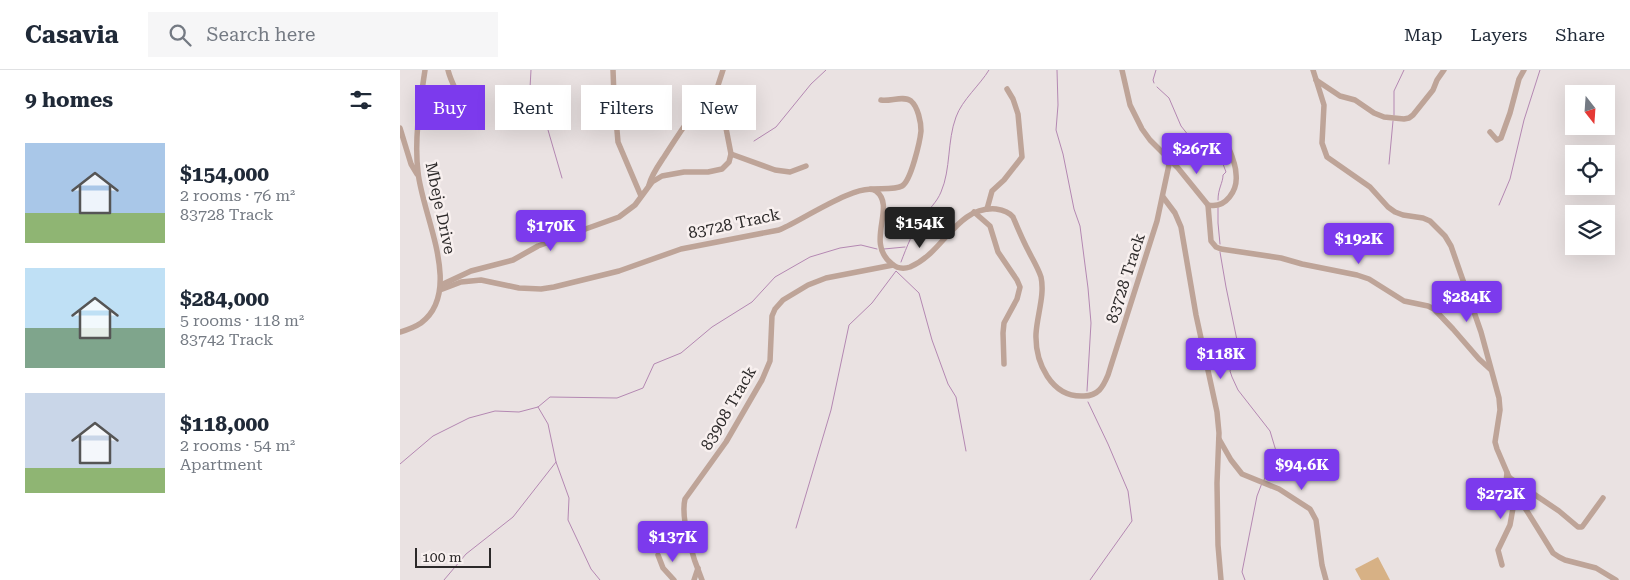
<!DOCTYPE html>
<meta charset="utf-8">
<style>
:root{--surface:#fff;--page:#f6f6f7;--text:#1f2937;--muted:#747a83;--line:#e0e1e3;--accent:#7c3aed}
body{margin:0;font-family:"Roboto Serif",serif;background:var(--page);color:var(--text);height:100vh;display:flex;flex-direction:column;font-size:19px;white-space:nowrap}
*{box-sizing:border-box;margin:0}
p{font-size:16px;color:var(--muted)}
.icon{flex:none;width:28px;height:28px;fill:none;stroke:currentColor;stroke-width:2;stroke-linecap:round;stroke-linejoin:round}
.map{position:relative;flex:1;overflow:hidden}
.drawer{display:flex;flex-direction:column;background:var(--surface);width:400px}
.drawer>*{flex:none}
.hud{position:absolute;left:15px;top:15px;width:475px;height:45px;display:flex;gap:10px}
.needle{width:32px;rotate:163deg}
.buttons{position:absolute;left:1165px;top:15px;display:grid;gap:10px}
.buttons a{display:grid;place-items:center;width:50px;height:50px;border-radius:0px;background:var(--surface);box-shadow:0 5px 20px #0002;font-size:25px}
.scale{position:absolute;left:15px;bottom:12px;width:76px;box-sizing:border-box;padding-left:5px;border:2px solid #2c2929;border-top:0;font-size:14px;line-height:18px;white-space:nowrap;color:#2c2929;-webkit-text-stroke:4px #f8f0ef;paint-order:stroke}
.price{position:absolute;translate:-50% -42px;padding:0 11px;border-radius:5px;background:var(--accent);color:#fff;font-size:16px;line-height:32px;filter:drop-shadow(0 1px 2px #0008)}
.price::after{content:'';position:absolute;left:50%;top:30px;width:15px;height:11px;margin-left:-8px;background:inherit;clip-path:polygon(0 0,100% 0,50% 100%)}
.price.active{background:#222;color:#fff}
ul{padding:0;list-style:none}
li{display:flex;align-items:center;gap:15px;height:125px;padding:0 25px}
li span{display:grid;place-items:center;flex:none;width:140px;height:100px;border-radius:0px;color:#555}
li>.icon{margin-inline-start:auto}
span .icon{width:60px;height:60px;fill:#fffc;stroke-width:1}
li b{font-size:21px}
h2{display:flex;justify-content:space-between;align-items:center;height:60px;padding:0 25px;font-size:21px}
.tag{padding:0 18px;border-radius:0px;background:var(--surface);box-shadow:0 5px 20px #0002;font-size:18px;line-height:45px}
.tag.active{background:var(--accent);color:#fff}
header{display:flex;align-items:center;gap:30px;box-sizing:border-box;height:70px;padding:0 25px;background:var(--surface);border-bottom:1px solid var(--line)}
header strong{font-size:24px}
nav{display:flex;gap:28px;margin-inline-start:auto;font-size:18px}
.search{width:350px;height:45px;background:var(--page);display:flex;align-items:center;gap:12px;box-sizing:border-box;padding:0 18px;border-radius:0px;color:var(--muted);font-size:19px}
main{display:flex;flex:1;min-height:0}
.map>svg:first-child{display:block}
</style>
<header>
<strong>Casavia</strong>
<div class="search"><svg class="icon" aria-label="search" viewBox="0 0 24 24"><circle cx="10" cy="10" r="6"/><path d="M15 15l6 6"/></svg>Search here</div>
<nav><a>Map</a><a>Layers</a><a>Share</a></nav>
</header>
<main>
<section class="drawer">
<h2>9 homes<svg class="icon" aria-label="filters" viewBox="0 0 24 24"><path d="M4 7h16M4 17h16"/><circle cx="9" cy="7" r="2"/><circle cx="15" cy="17" r="2"/></svg></h2>
<ul>
<li><span style="background:linear-gradient(#a9c7e8 70%,#8fb573 0)"><svg class="icon" aria-label="home" viewBox="0 0 24 24"><path d="M3 11l9-7 9 7M6 9v11h12V9"/></svg></span><div><b>$154,000</b><p>2 rooms · 76 m²</p><p>83728 Track</p></div></li>
<li><span style="background:linear-gradient(#bfe0f5 60%,#7fa58c 0)"><svg class="icon" aria-label="home" viewBox="0 0 24 24"><path d="M3 11l9-7 9 7M6 9v11h12V9"/></svg></span><div><b>$284,000</b><p>5 rooms · 118 m²</p><p>83742 Track</p></div></li>
<li><span style="background:linear-gradient(#c9d6e8 75%,#8fb573 0)"><svg class="icon" aria-label="home" viewBox="0 0 24 24"><path d="M3 11l9-7 9 7M6 9v11h12V9"/></svg></span><div><b>$118,000</b><p>2 rooms · 54 m²</p><p>Apartment</p></div></li>
</ul>
</section>
<div class="map">
<svg width="1230" height="510" viewBox="0 0 1230 510">
<rect width="100%" height="100%" fill="#eae2e2"/>
<!-- green -->
<path fill="#d7b185" d="M978,487L990,510H961L955,499Z"/>
<g fill="none" stroke-linecap="round" stroke-linejoin="round">
<!-- stream -->
<g stroke="#b488b2" stroke-width="1">
<path d="M131,0L130,18L148,60L162,108"/>
<path d="M657,0L658,35L656,60L663,84L674,139L680,156L688,218L691,253L687,321"/>
<path d="M754,13L753,10L756,0"/>
<path d="M757,17L769,28L781,56L808,90L823,94L826,102L823,105C823,113 818,118 818,130"/>
<path d="M994,45V21L1004,0"/>
<path d="M354,71L376,57L411,14L426,0"/>
<path d="M989,94L993,51"/>
<path d="M1099,135L1110,109L1124,50L1140,0"/>
<path d="M818,138V153L820,174"/>
<path d="M484,179L505,177"/>
<path d="M820,182L826,217L838,275L830,301L832,307L838,320L870,361L876,381L864,410"/>
<path d="M501,192C507,176 513,161 523,147C529,139 537,132 541,122C551,99 547,71 556,47C562,30 580,15 589,0"/>
<path d="M688,332L708,374L728,421L732,451L690,510"/>
<path d="M138,337L148,354L156,392L169,428L168,450L191,499L200,510"/>
<path d="M0,394L33,366L69,348L95,341L119,342L138,337L150,327L217,328L243,318L254,294L281,283L312,257L352,232L375,207L410,187L440,178L461,175L477,179"/>
<path d="M396,458L431,340L449,255L472,233L496,201L519,223L532,270L548,314L556,327L566,381"/>
<path d="M44,510L66,484L113,447L156,392"/>
<path d="M845,510L842,502L857,426L862,413"/>
</g>
<!-- minor -->
<g stroke="#bea498" stroke-width="5.5">
<path d="M213,0L214,26L218,72L241,126"/>
<path d="M722,0L730,35L742,59L750,70L778,98L808,135C826,139 838,120 836,104C836,92 829,80 825,69"/>
<path d="M913,0L924,35L922,73L927,87L970,117L988,137L995,142L1003,145L1023,148L1030,151L1045,166L1051,176L1081,262L1099,328L1100,340L1095,372L1097,379L1109,407L1125,438L1153,483L1159,487L1165,490L1196,498L1216,510"/>
<path d="M916,10L940,26L955,30L974,43L984,47L1004,49L1009,48L1013,45L1033,20L1037,10L1044,0"/>
<path d="M38,54C76,36 55,28 48,0"/>
<path d="M0,58L11,94L17,104"/>
<path d="M1090,62L1097,70L1101,68L1110,43L1119,9L1124,0"/>
<path d="M331,84L375,100L390,102L406,96"/>
<path d="M249,115C252,104 258,96 264,87C279,64 292,41 314,23"/>
<path d="M471,119C480,118 495,120 502,116C511,111 520,71 521,61C521,52 518,37 511,31C503,25 490,32 481,30"/>
<path d="M763,127L775,143L781,157L796,245L817,342L819,363L817,413L818,475L821,510"/>
<path d="M808,135L811,171L816,177L821,179L881,188L902,194L957,205L969,209L1004,231L1028,236L1034,239L1053,259L1079,289L1090,299"/>
<path d="M587,139L592,121L604,110L622,87L618,44L613,29L607,19"/>
<path d="M574,142L590,156L598,182L617,210L620,217L617,229L604,253L603,263L604,294"/>
<path d="M41,215L71,201L113,190L138,176L219,147L235,135L252,112L262,106L284,102H308L322,99L329,92L331,84L325,53C321,47 312,47 310,40L323,0"/>
<path d="M40,220L61,212L81,210L119,218L141,219L154,217L219,201L281,179L379,160C396,154 461,110 476,121C497,137 464,172 492,194C498,199 504,199 510,197C544,183 556,136 596,139C603,140 609,142 613,147C618,159 623,171 629,182C633,190 638,198 641,207C645,225 637,245 636,264C635,292 651,328 684,326C698,326 703,317 708,305L757,151L770,90"/>
<path d="M0,262C7,260 15,257 21,253C64,221 22,145 18,102C14,68 20,34 25,0"/>
<path d="M819,369L831,390L842,404L879,419L910,439L916,450L922,495L926,510"/>
<path d="M1110,408L1159,441L1178,457H1182L1203,428"/>
<path d="M258,485L263,498L274,510"/>
<path d="M1102,495L1098,480L1110,455L1113,438L1111,426L1106,412L1107,403"/>
<path d="M294,510L298,498"/>
<path d="M302,510C294,491 280,449 285,429L326,372L362,310L370,291L372,246L375,239L383,230L408,215L426,208L493,195"/>
</g>
</g>
<g text-anchor="middle" stroke-width="5" stroke-linejoin="round" paint-order="stroke">
<!-- street labels -->
<g font-size="16" fill="#2c2929" stroke="#f8f0ef">
<text transform="translate(41 138) rotate(78)" y="6">Mbeje Drive</text>
<text transform="translate(334 153) rotate(-12)" y="6">83728 Track</text>
<text transform="translate(725 208) rotate(-72)" y="6">83728 Track</text>
<text transform="translate(328 338) rotate(-60)" y="6">83908 Track</text>
</g>
</g>
</svg>
<div class="buttons">
<a><svg class="needle" viewBox="-14 -14 28 28"><path d="M0-13l5 13h-10z" fill="#e53935"/><path d="M0 13l5-13h-10z" fill="#747a83"/></svg></a>
<a><svg class="icon" aria-label="locate" viewBox="0 0 24 24"><circle cx="12" cy="12" r="6"/><path d="M12 2v4M12 18v4M2 12h4M18 12h4"/></svg></a>
<a><svg class="icon" aria-label="layers" viewBox="0 0 24 24"><path d="M12 4l9 5-9 5-9-5zM3 14l9 5 9-5"/></svg></a>
</div>
<div class="scale">100 m</div>
<b class="price" style="left:797px;top:105px">$267K</b>
<b class="price active" style="left:520px;top:179px">$154K</b>
<b class="price" style="left:151px;top:182px">$170K</b>
<b class="price" style="left:959px;top:195px">$192K</b>
<b class="price" style="left:1067px;top:253px">$284K</b>
<b class="price" style="left:821px;top:310px">$118K</b>
<b class="price" style="left:902px;top:421px">$94.6K</b>
<b class="price" style="left:1101px;top:450px">$272K</b>
<b class="price" style="left:273px;top:493px">$137K</b>
<div class="hud">
<a class="tag active">Buy</a>
<a class="tag">Rent</a>
<a class="tag">Filters</a>
<a class="tag">New</a>
</div>
</div>
</main>
